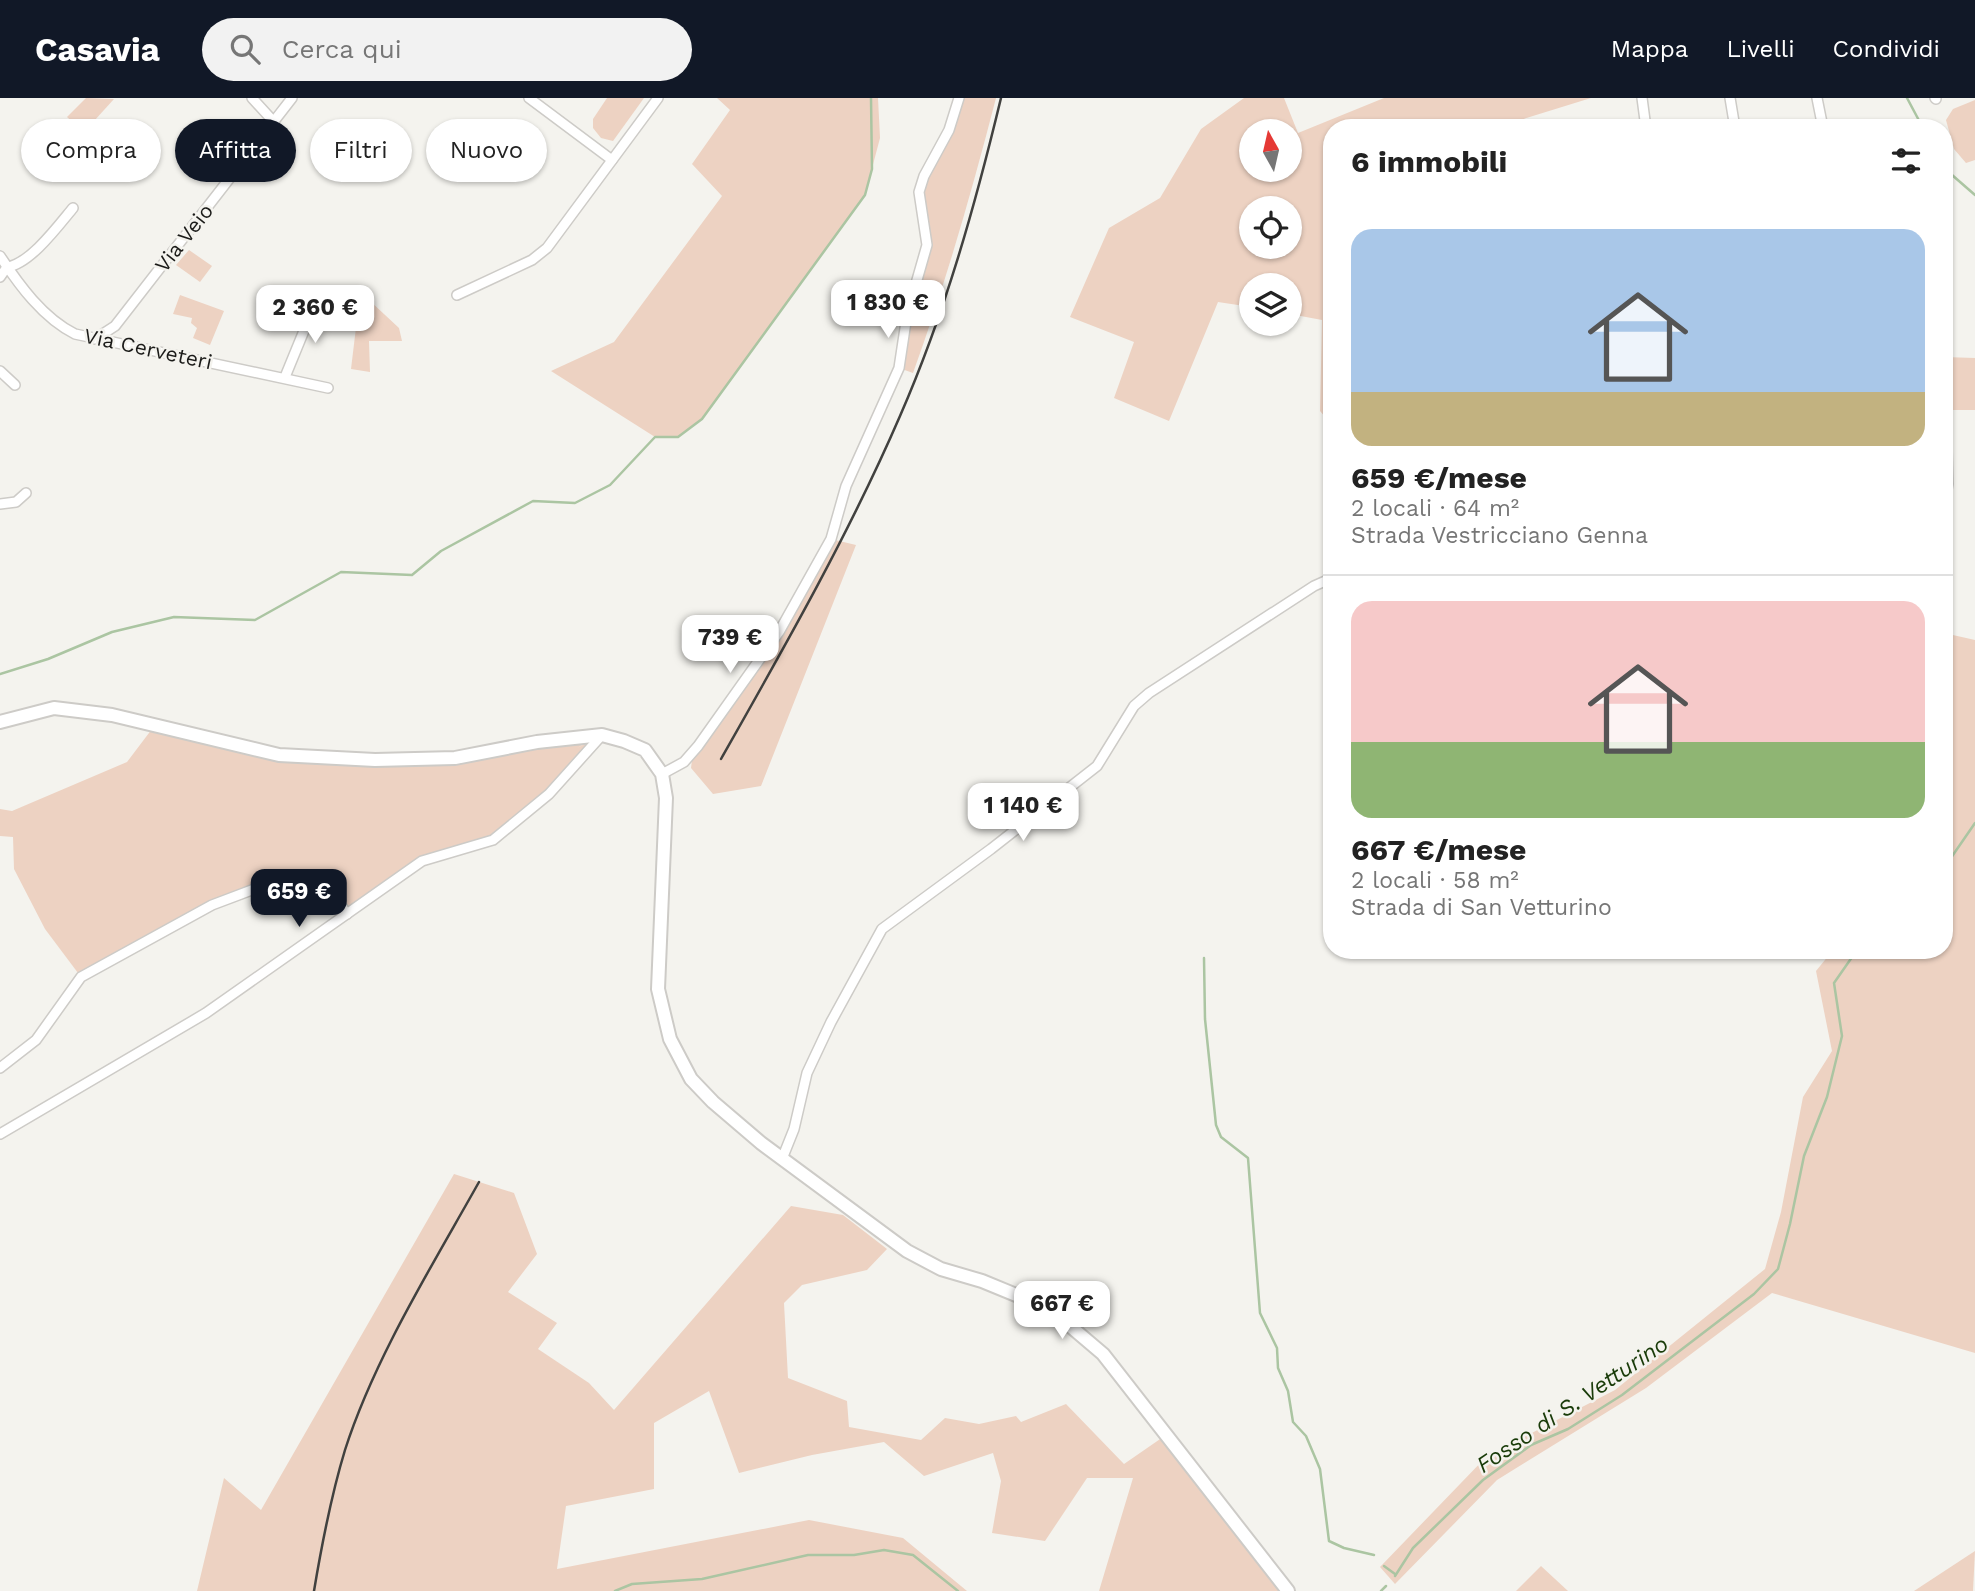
<!DOCTYPE html>
<html lang="it">
<meta charset="utf-8">
<style>
:root{--surface:#fff;--page:#f2f2f2;--text:#222;--muted:#767676;--line:#e0e0e0;--accent:#111827}
body{margin:0;font-family:"Work Sans",sans-serif;background:var(--page);color:var(--text);height:100vh;display:flex;flex-direction:column;font-size:26px;white-space:nowrap}
*{box-sizing:border-box;margin:0}
p{font-size:23px;color:var(--muted)}
.icon{flex:none;width:38px;height:38px;fill:none;stroke:currentColor;stroke-width:2;stroke-linecap:round;stroke-linejoin:round}
.map{position:relative;flex:1;overflow:hidden}
.sheet{position:absolute;left:1323px;top:21px;width:630px;height:840px;display:flex;flex-direction:column;background:var(--surface);border-radius:28px;box-shadow:0 2px 5px #0004}
.sheet>*{flex:none}
.top-card{position:absolute;left:21px;top:21px;width:665px;height:63px;display:flex;gap:14px}
.needle{width:46px;rotate:352deg}
.controls{position:absolute;left:1239px;top:21px;display:grid;gap:14px}
.controls a{display:grid;place-items:center;width:63px;height:63px;border-radius:50%;background:var(--surface);box-shadow:0 2px 5px #0004;font-size:35px}
.price{position:absolute;translate:-50% -60px;padding:0 16px;border-radius:14px;background:#fff;color:#222;font-size:23px;line-height:46px;filter:drop-shadow(0 2px 4px #0008)}
.price::after{content:'';position:absolute;left:50%;top:42px;width:21px;height:16px;margin-left:-10px;background:inherit;clip-path:polygon(0 0,100% 0,50% 100%)}
.price.on{background:var(--accent);color:#fff}
ul{padding:0;list-style:none}
li{display:grid;align-content:center;gap:14px;height:371px;padding:0 28px}
li+li{border-top:2px solid var(--line)}
li span{display:grid;place-items:center;height:217px;border-radius:21px;color:#555}
li>.icon{margin-inline-start:auto}
span .icon{width:126px;height:126px;fill:#fffc;stroke-width:1}
li b{font-size:30px}
h2{display:flex;justify-content:space-between;align-items:center;height:84px;padding:0 28px;font-size:30px}
.pill{padding:0 24px;border-radius:32px;background:var(--surface);box-shadow:0 2px 5px #0004;font-size:24px;line-height:63px}
.pill.on{background:var(--accent);color:#fff}
header{display:flex;align-items:center;gap:42px;box-sizing:border-box;height:98px;padding:0 35px;background:var(--accent);color:#fff}
header strong{font-size:33px}
nav{display:flex;gap:38px;margin-inline-start:auto;font-size:24px}
.search{width:490px;height:63px;background:var(--page);display:flex;align-items:center;gap:18px;box-sizing:border-box;padding:0 24px;border-radius:38px;color:var(--muted);font-size:26px}
.map>svg:first-child{display:block}
</style>
<header>
<strong>Casavia</strong>
<div class="search"><svg class="icon" aria-label="search" viewBox="0 0 24 24"><circle cx="10" cy="10" r="6"/><path d="M15 15l6 6"/></svg>Cerca qui</div>
<nav><a>Mappa</a><a>Livelli</a><a>Condividi</a></nav>
</header>
<div class="map">
<svg width="1975" height="1493" viewBox="0 0 1975 1493">
<rect width="100%" height="100%" fill="#f4f3ee"/>
<!-- green -->
<g fill="#edd2c2" fill-rule="evenodd">
<path d="M86,0L114,1L84,34L67,19Z"/>
<path d="M607,0H644L613,43L601,40L593,30V21Z"/>
<path d="M717,0H878L880,40L865,97L702,321L678,339H655L551,273L614,244L722,98L692,66L730,12Z"/>
<path d="M959,0H996C972,93 946,184 913,275L899,270L907,217L926,158L919,94Z"/>
<path d="M1244,0H1284L1298,35L1384,0H1591L1517,23L1518,30H1332V327L1320,313L1322,222L1290,216V187H1251V209L1218,204L1169,323L1114,300L1134,244L1070,219L1109,130L1160,100L1201,31ZM1251,33H1290V72H1251ZM1251,110H1290V149H1251Z"/>
<path d="M1975,2V62L1966,65L1954,51L1946,22L1953,11Z"/>
<path d="M189,152L212,168L200,184L176,167Z"/>
<path d="M361,188L372,194L370,203L399,230L402,243H369L370,274L351,271Z"/>
<path d="M180,197L224,213L210,247L193,240L197,230L191,225L192,220L173,216Z"/>
<path d="M1944,259L1975,260V312H1946Z"/>
<path d="M831,441L856,447L761,688L713,696L691,670L693,654L779,534Z"/>
<path d="M1944,535L1975,542V1255L1772,1195L1646,1290L1497,1382L1395,1486L1380,1469L1487,1358L1615,1292L1765,1171L1781,1114L1803,999L1832,953L1816,873L1833,852H1944Z"/>
<path d="M152,631L279,657L375,662L594,640L577,650L602,637L549,696L493,742L422,763L347,816L313,780C229,784 153,839 81,879L45,831L14,771L13,739L0,738V711L12,713L127,664Z"/>
<path d="M454,1076L514,1095L537,1156L508,1194L557,1225L538,1251L589,1285L614,1312L791,1108L843,1117L887,1151L867,1172L802,1187L784,1205L788,1280L847,1303L849,1329L921,1342L945,1320L979,1326L1016,1318L1021,1324L1066,1306L1124,1366L1166,1337L1289,1493H1099L1133,1380H1087L1045,1443L992,1435L1001,1383L993,1355L924,1378L884,1344L812,1357L739,1375L709,1293L654,1325V1391L566,1408L557,1471L809,1422L903,1440L967,1493H197L224,1380L261,1412Z"/>
<path d="M1975,1453L1973,1493H1914Z"/>
<path d="M1541,1468L1568,1493H1516Z"/>
</g>
<g fill="none" stroke-linecap="round" stroke-linejoin="round">
<!-- stream -->
<g stroke="#abc5a2" stroke-width="2.5">
<path d="M1907,0L1923,30"/>
<path d="M1944,70L1975,97"/>
<path d="M0,576L48,561L112,534L174,519L255,522L341,474L412,477L441,453L533,403L575,405L610,387L655,339H678L702,321L865,97L872,71L871,0"/>
<path d="M1944,770L1975,725"/>
<path d="M1204,860L1205,921L1216,1027L1221,1039L1248,1060L1260,1215L1277,1250L1278,1270L1288,1293L1293,1324L1306,1338L1320,1371L1329,1443L1344,1450L1374,1457"/>
<path d="M1384,1468L1395,1476"/>
<path d="M1395,1478L1413,1450L1483,1382L1531,1347L1568,1331L1622,1297L1754,1196L1778,1171L1790,1126L1804,1058L1827,999L1842,938L1834,885L1857,852"/>
<path d="M615,1493L632,1486L702,1481L808,1457H854L884,1452L913,1457L958,1493"/>
<path d="M1381,1493L1386,1488"/>
</g>
<!-- street casing -->
<g stroke="#cdcbc7" stroke-width="12">
<g id="street">
<path d="M252,0L274,24"/>
<path d="M529,0L612,62"/>
<path d="M1642,0L1646,30"/>
<path d="M1730,0L1735,30"/>
<path d="M1817,0L1823,30"/>
<path d="M1935,0L1936,1"/>
<path d="M0,158C19,187 43,220 75,236L328,290"/>
<path d="M0,179L7,169C30,166 58,128 73,110"/>
<path d="M457,197L532,162L547,150L658,0"/>
<path d="M95,241L115,228L292,0"/>
<path d="M1944,258L1948,386L1944,407"/>
<path d="M0,273L15,287"/>
<path d="M285,279L317,201"/>
<path d="M0,406L16,404L26,395"/>
<path d="M662,676L684,664L698,648L779,534L831,441L846,388L899,270L907,217L927,147L919,94L924,78L949,32L959,0"/>
<path d="M0,970L36,942L81,879L212,807L281,781L312,779L331,793L347,816"/>
<path d="M0,1036L206,915L422,763L493,742L549,696L602,637"/>
<path d="M782,1061L794,1031L807,975L831,924L882,831L991,751L1097,668L1134,608L1149,595L1314,488L1332,480"/>
</g>
</g>
<!-- secondary casing -->
<g stroke="#cdcbc7" stroke-width="16">
<path id="secondary" d="M0,624L54,610L112,617L279,657L375,662L455,660L537,644L602,637L624,643L645,652L662,676L666,700L658,891L670,941L691,981L713,1004L761,1045L907,1153L941,1171L982,1183L1050,1211L1103,1256L1288,1493"/>
</g>
<!-- street -->
<use href="#street" stroke="#fff" stroke-width="9"/>
<!-- secondary -->
<use href="#secondary" stroke="#fff" stroke-width="12"/>
<!-- rail -->
<g stroke="#41413f" stroke-width="2.5">
<path d="M721,661C785,548 849,436 900,318C945,215 975,108 1001,0"/>
<path d="M314,1493C322,1445 331,1398 345,1352C374,1261 432,1168 479,1084"/>
</g>
</g>
<g text-anchor="middle" stroke-width="5" stroke-linejoin="round" paint-order="stroke">
<!-- street labels -->
<g font-size="21" fill="#1b1b19" stroke="#f4f3ee">
<text transform="translate(184 140) rotate(-52)" y="7">Via Veio</text>
<text transform="translate(148 251) rotate(12)" y="7">Via Cerveteri</text>
</g>
<!-- water labels -->
<g font-size="23" font-style="italic" fill="#193b09" stroke="#f4f3ee">
<text transform="translate(1572 1306) rotate(-34)" y="8">Fosso di S. Vetturino</text>
</g>
</g>
</svg>
<div class="controls">
<a><svg class="needle" viewBox="-14 -14 28 28"><path d="M0-13l5 13h-10z" fill="#e53935"/><path d="M0 13l5-13h-10z" fill="#767676"/></svg></a>
<a><svg class="icon" aria-label="locate" viewBox="0 0 24 24"><circle cx="12" cy="12" r="6"/><path d="M12 2v4M12 18v4M2 12h4M18 12h4"/></svg></a>
<a><svg class="icon" aria-label="layers" viewBox="0 0 24 24"><path d="M12 4l9 5-9 5-9-5zM3 14l9 5 9-5"/></svg></a>
</div>
<b class="price" style="left:888px;top:242px">1 830 €</b>
<b class="price" style="left:315px;top:247px">2 360 €</b>
<b class="price" style="left:730px;top:577px">739 €</b>
<b class="price" style="left:1023px;top:745px">1 140 €</b>
<b class="price on" style="left:299px;top:831px">659 €</b>
<b class="price" style="left:1062px;top:1243px">667 €</b>
<div class="top-card">
<a class="pill">Compra</a>
<a class="pill on">Affitta</a>
<a class="pill">Filtri</a>
<a class="pill">Nuovo</a>
</div>
<section class="sheet">
<h2>6 immobili<svg class="icon" aria-label="filters" viewBox="0 0 24 24"><path d="M4 7h16M4 17h16"/><circle cx="9" cy="7" r="2"/><circle cx="15" cy="17" r="2"/></svg></h2>
<ul>
<li><span style="background:linear-gradient(#a9c7e8 75%,#c2b280 0)"><svg class="icon" aria-label="home" viewBox="0 0 24 24"><path d="M3 11l9-7 9 7M6 9v11h12V9"/></svg></span><div><b>659 €/mese</b><p>2 locali · 64 m²</p><p>Strada Vestricciano Genna</p></div></li>
<li><span style="background:linear-gradient(#f6c9c9 65%,#8fb573 0)"><svg class="icon" aria-label="home" viewBox="0 0 24 24"><path d="M3 11l9-7 9 7M6 9v11h12V9"/></svg></span><div><b>667 €/mese</b><p>2 locali · 58 m²</p><p>Strada di San Vetturino</p></div></li>
</ul>
</section>
</div>
